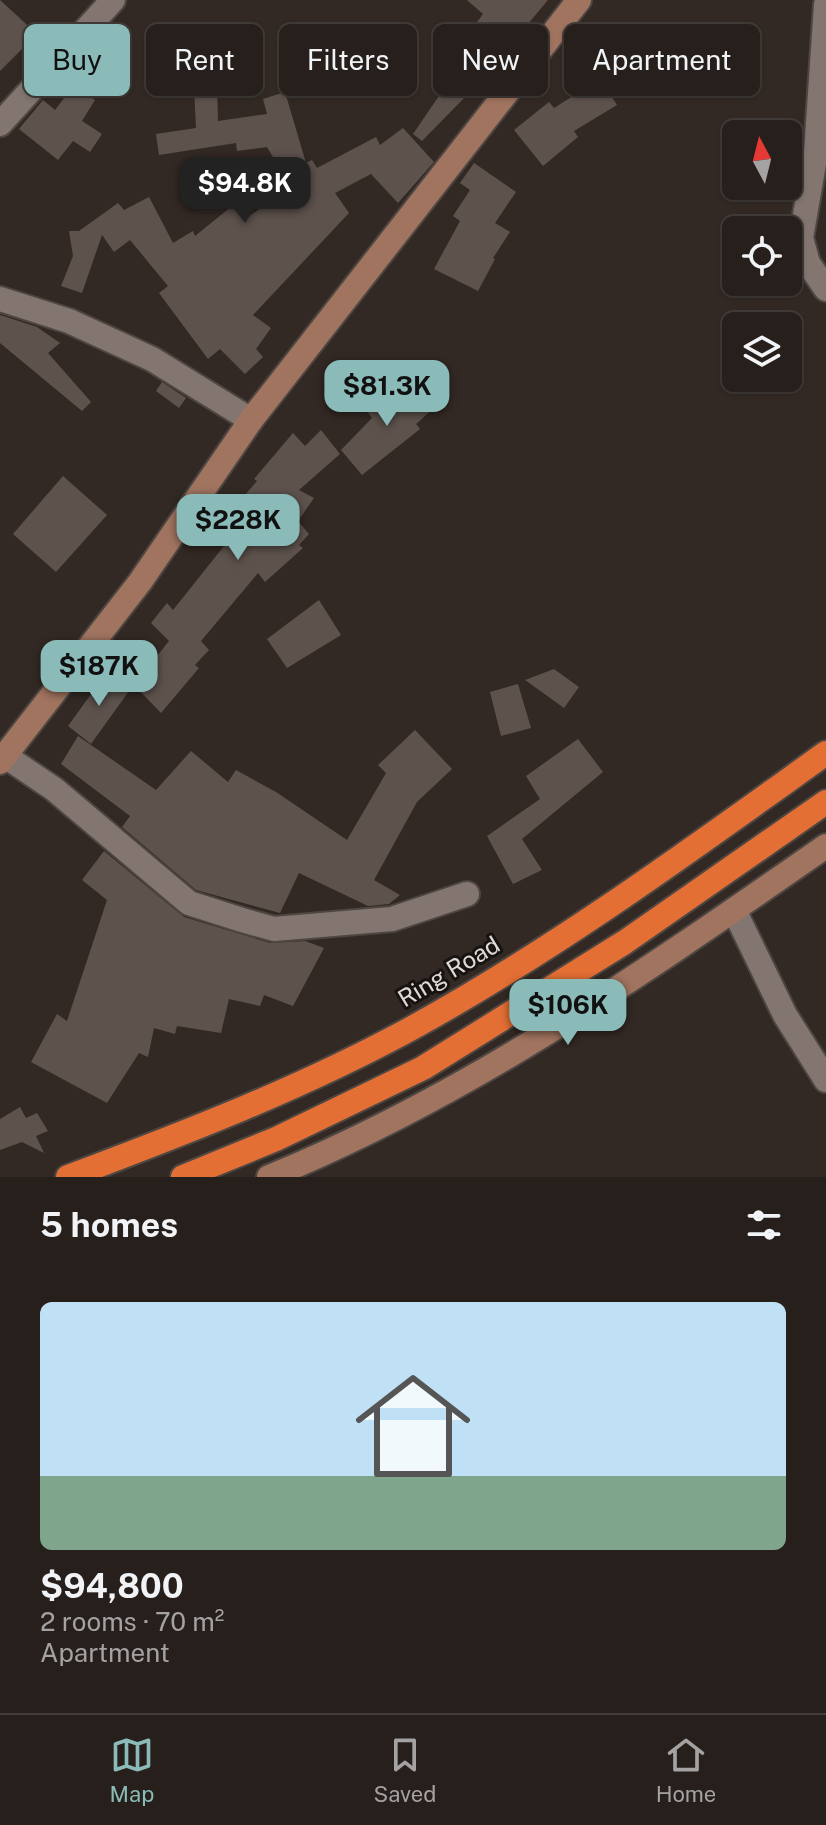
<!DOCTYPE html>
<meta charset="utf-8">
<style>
:root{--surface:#261f1b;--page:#2e2724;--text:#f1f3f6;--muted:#a4a2a3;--line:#423d3a;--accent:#8bbbb9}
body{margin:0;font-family:"Public Sans",sans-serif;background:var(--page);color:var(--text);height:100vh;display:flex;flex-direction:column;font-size:30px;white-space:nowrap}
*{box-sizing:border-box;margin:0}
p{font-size:26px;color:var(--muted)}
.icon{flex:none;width:44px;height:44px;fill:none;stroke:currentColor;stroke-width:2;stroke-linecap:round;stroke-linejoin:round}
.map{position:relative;height:1177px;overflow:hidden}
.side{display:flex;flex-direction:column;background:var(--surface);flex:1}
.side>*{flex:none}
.guide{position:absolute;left:24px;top:24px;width:778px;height:72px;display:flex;gap:16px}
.needle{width:52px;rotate:353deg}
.controls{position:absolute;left:722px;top:120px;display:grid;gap:16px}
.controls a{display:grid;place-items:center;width:80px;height:80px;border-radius:12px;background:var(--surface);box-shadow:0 2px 6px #0004,0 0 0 2px var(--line);font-size:40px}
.price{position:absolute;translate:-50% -68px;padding:0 18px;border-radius:16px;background:var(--accent);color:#111;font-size:26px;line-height:52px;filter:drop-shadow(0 2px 4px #0008)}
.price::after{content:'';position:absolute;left:50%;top:48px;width:24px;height:18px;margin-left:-12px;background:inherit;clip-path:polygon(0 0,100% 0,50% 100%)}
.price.selected{background:#222;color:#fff}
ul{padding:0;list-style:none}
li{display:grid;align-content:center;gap:16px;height:424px;padding:0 40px}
li span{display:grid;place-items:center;height:248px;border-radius:12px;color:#555}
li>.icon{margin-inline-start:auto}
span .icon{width:144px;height:144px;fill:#fffc;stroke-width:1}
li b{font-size:34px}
h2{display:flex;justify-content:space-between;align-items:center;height:96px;padding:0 40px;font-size:34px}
.tag{padding:0 28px;border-radius:12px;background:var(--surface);box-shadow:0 2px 6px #0004,0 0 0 2px var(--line);font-size:28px;line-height:72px}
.tag.selected{background:var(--accent);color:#111}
.tabs{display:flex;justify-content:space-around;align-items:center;height:112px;border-top:2px solid var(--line);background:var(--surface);font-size:22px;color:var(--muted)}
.tabs a{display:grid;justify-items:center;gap:4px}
.tabs .selected{color:var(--accent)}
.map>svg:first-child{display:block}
</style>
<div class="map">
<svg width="826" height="1177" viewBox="0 0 826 1177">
<rect width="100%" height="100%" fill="#332924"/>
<!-- building -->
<g fill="#5e524d">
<path d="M0,0L37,34L0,71Z"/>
<path d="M467,0H548L512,43L518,48L477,96L470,92L422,141L413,134L458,68L448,61L483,14Z"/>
<path d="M600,79L617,105L574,131L578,137L543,166L514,130L549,102L554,108Z"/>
<path d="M74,85L95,100L82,121L102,134L90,152L73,141L58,160L19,129L43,100L55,110Z"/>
<path d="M217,86L218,121L267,114L263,99L285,92L306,163L312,160L317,168L376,137L380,145L403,128L434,162L398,203L371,174L335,193L349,213L253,315L271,328L256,349L263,357L245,374L220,349L208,359L159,293L168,286L130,240L114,252L102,235L82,293L61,286L73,256L69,231H79L118,203L124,210L149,197L173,243L193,231L195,236L232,206L243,220L291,188L267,147L237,151L236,143L159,155L156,134L196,128L194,87Z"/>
<path d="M474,163L516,192L495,223L510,232L493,258L495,259L478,291L434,269L460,221L453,216L470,190L460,183Z"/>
<path d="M0,315L37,327L60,343L48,353L91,402L82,411L0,343Z"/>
<path d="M162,382L186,398L179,408L156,391Z"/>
<path d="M413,385L435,407L416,424L420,429L362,475L341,450L372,418L367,411L394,389L402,398Z"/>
<path d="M321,430L340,454L299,490L314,498L298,521L309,534L299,545L303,548L265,582L258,573L201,641L209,650L195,665L199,668L161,713L134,685L169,641L151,623L167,603L173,610L228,541L218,529L240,507L237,504L257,481L254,479L293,433L305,446Z"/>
<path d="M63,476L107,515L56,572L13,534Z"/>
<path d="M319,600L341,635L287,668L267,639Z"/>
<path d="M554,669L579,687L564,708L525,680Z"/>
<path d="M107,672L129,691L91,744L68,726Z"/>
<path d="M518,684L531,728L501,736L490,692Z"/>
<path d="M415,730L452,769L417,802L374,880L400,895L389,904L368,906L299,873L280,913L196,890L122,827L130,816L61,764L78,736L156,790L191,751L228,782L236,770L276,792L347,840L386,773L378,765Z"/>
<path d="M578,739L603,772L522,839L542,870L513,884L487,836L540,799L526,776Z"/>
<path d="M104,851L184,917L270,943L305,941L324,948L293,1006L264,995L260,1006L229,999L221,1033L177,1026L175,1034L154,1028L148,1057L139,1053L107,1103L31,1062L57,1014L67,1021L107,900L82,880Z"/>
<path d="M20,1107L26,1118L37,1113L48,1131L36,1136L44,1153L22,1142L0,1150V1119Z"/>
</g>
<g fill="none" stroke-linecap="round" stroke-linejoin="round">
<!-- street casing -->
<g stroke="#4e4642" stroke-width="28">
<g id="street">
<path d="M826,5L816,152L801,238L808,263L826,289"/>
<path d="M0,124L113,0"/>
<path d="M0,299L69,321L152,359L251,420"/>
<path d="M5,756L54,789L189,903L242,920L274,929L392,919L467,894"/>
<path d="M734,910L785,1015L826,1080"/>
</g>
</g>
<!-- secondary casing -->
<g stroke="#4e4642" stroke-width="28">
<g id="secondary">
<path d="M0,762L140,582L251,420L579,0"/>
<path d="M269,1177C470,1095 649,969 826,846"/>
</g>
</g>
<!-- highway casing -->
<g stroke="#4e4642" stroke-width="28">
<g id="highway">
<path d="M68,1177C185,1133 302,1088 412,1028C557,948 692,849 826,753"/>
<path d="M183,1177L276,1139L423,1068L625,942L826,802"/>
</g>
</g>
<!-- street -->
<use href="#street" stroke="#837671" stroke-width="24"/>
<!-- secondary -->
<use href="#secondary" stroke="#a0745f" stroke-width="24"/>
<!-- highway -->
<use href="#highway" stroke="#e36f34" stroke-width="24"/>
</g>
<g text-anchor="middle" stroke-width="6" stroke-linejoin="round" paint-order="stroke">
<!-- street labels -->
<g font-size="24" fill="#e0d9d7" stroke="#171311">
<text transform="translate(449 972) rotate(-31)" y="8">Ring Road</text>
</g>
</g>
</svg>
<div class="controls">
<a><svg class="needle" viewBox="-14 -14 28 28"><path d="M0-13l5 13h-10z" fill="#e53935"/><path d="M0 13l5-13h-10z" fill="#a4a2a3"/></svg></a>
<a><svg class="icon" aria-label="locate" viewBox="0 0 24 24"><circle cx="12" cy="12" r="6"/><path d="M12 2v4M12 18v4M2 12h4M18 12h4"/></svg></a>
<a><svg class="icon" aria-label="layers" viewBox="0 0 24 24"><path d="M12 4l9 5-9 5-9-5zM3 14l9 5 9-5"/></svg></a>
</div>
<b class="price selected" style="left:245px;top:225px">$94.8K</b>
<b class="price" style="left:387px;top:428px">$81.3K</b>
<b class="price" style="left:238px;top:562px">$228K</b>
<b class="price" style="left:99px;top:708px">$187K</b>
<b class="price" style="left:568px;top:1047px">$106K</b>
<div class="guide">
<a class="tag selected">Buy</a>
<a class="tag">Rent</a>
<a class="tag">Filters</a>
<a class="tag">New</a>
<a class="tag">Apartment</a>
</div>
</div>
<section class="side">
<h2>5 homes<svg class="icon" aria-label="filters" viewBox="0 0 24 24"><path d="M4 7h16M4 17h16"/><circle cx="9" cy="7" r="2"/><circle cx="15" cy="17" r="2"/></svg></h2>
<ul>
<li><span style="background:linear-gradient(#bfe0f5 70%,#7fa58c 0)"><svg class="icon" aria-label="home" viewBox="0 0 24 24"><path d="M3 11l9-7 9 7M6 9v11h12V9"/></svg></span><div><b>$94,800</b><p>2 rooms · 70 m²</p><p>Apartment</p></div></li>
</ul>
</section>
<nav class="tabs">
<a class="selected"><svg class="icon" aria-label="map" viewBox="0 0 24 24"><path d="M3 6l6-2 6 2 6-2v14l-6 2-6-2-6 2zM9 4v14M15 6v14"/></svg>Map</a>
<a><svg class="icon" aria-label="saved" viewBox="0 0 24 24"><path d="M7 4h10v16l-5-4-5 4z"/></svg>Saved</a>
<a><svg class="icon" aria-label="home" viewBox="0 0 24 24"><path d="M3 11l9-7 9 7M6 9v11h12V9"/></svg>Home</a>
</nav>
